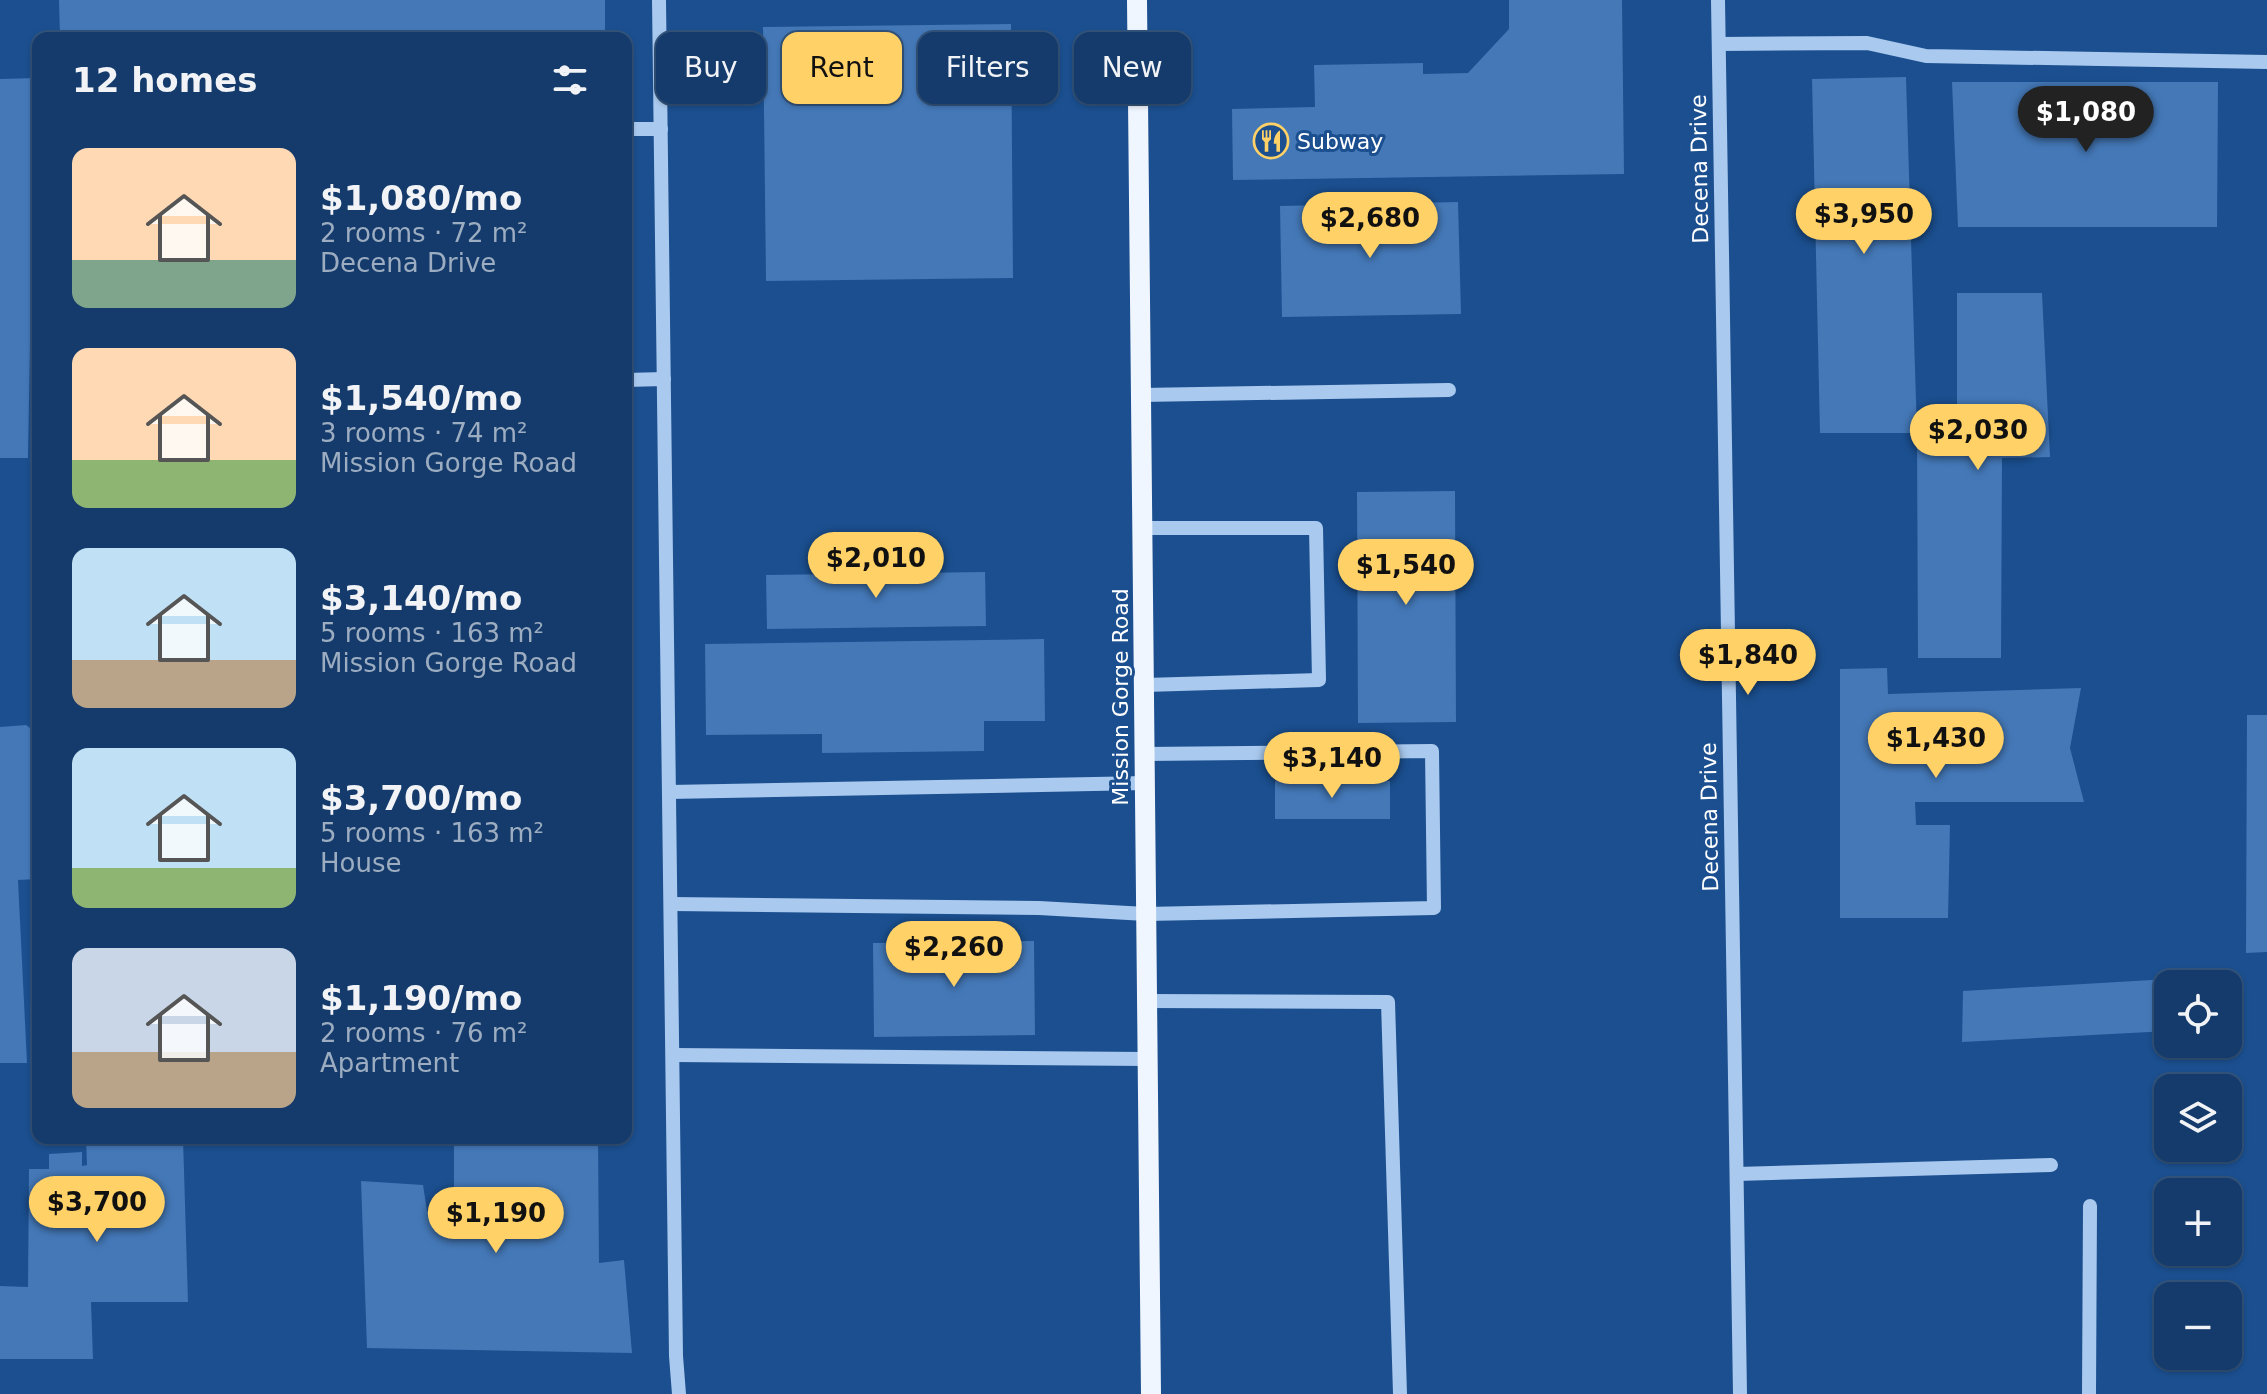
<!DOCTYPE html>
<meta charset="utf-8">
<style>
:root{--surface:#143b6b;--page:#1d4271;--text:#f1f3f6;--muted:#9dadc1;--line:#33557e;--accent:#ffd166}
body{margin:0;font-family:"DejaVu Sans",sans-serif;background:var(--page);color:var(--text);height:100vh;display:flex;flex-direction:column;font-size:30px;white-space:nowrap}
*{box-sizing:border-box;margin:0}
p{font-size:26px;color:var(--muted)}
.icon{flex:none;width:44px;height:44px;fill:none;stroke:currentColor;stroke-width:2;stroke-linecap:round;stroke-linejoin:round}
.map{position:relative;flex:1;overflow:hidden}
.details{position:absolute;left:32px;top:32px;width:600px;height:1112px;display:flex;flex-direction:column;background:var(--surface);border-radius:16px;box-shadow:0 2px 6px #0004,0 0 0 2px var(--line)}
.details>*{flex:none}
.banner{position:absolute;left:656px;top:32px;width:760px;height:72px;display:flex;gap:16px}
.controls{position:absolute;left:2154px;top:970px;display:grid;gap:16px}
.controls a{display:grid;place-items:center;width:88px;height:88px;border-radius:16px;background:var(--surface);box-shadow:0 2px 6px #0004,0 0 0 2px var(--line);font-size:40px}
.price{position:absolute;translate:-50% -68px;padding:0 18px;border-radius:28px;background:var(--accent);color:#111;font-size:26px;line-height:52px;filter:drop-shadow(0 2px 4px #0008)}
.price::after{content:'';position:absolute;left:50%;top:48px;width:24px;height:18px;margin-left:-12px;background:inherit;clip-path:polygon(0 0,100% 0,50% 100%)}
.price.selected{background:#222;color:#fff}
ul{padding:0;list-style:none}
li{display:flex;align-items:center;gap:24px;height:200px;padding:0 40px}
li span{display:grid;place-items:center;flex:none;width:224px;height:160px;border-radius:16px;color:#555}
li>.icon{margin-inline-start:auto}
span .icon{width:96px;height:96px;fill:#fffc;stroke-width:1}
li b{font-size:34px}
h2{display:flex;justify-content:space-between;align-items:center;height:96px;padding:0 40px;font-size:34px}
.pill{padding:0 28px;border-radius:16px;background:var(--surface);box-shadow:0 2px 6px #0004,0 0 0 2px var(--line);font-size:28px;line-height:72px}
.pill.selected{background:var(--accent);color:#111}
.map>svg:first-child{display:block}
</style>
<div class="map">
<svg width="2267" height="1394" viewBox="0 0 2267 1394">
<rect width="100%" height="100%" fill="#1b4f8f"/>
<!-- building -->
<g fill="#4478b7">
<path d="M59,0H605V36L60,37Z"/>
<path d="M1509,0H1622L1624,174L1233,180L1232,109L1315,107L1314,65L1423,63V74L1468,73L1509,29Z"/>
<path d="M1011,24L1013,278L766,281L763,27Z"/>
<path d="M1906,77L1917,433H1820L1812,79Z"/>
<path d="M38,78V343H30L28,458H0V79Z"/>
<path d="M1952,82H2218L2217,227H1958Z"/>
<path d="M1458,202L1461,314L1282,317L1280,206Z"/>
<path d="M1957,293H2042L2050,457L2002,458L2001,658H1918L1917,435L1957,432Z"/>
<path d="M1455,491L1456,722L1358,723L1357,492Z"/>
<path d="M985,572L986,626L767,629L766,575Z"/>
<path d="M1044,639L1045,721H984V751L822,753V734L706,735L705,644Z"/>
<path d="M1887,668L1888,694L2081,688L2070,748L2084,802H1915L1916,825H1950L1948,918H1840V669Z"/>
<path d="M2247,715H2267V952L2246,953Z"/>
<path d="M26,725L38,734V879L18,880L27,1063H0V727Z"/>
<rect x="1275" y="781" width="115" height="38"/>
<path d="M1034,941L1035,1035L874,1037L873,943Z"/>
<path d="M2203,977V984H2168V1031L1962,1042L1963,991Z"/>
<path d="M86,1138H183L188,1302H91L93,1359H0V1286L28,1287L29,1169H49V1154L82,1152V1166L87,1165Z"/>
<path d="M454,1138H598L599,1263L624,1260L632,1353L367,1348L361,1181L423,1185L427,1211L450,1213L454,1189Z"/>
</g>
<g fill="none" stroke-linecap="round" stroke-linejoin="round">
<!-- minor -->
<g stroke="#a9c9ee" stroke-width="14">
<path d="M659,0L676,1356L679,1394"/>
<path d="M1718,0L1740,1394"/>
<path d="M1719,44L1867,43L1926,56L2267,62"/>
<path d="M626,129H661"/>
<path d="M626,380L664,379"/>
<path d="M1141,395L1449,390"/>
<path d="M1142,528H1316L1319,680L1145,685"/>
<path d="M669,792L1145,783"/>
<path d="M671,904L1039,908L1146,914L1434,908L1432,751L1145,754"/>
<path d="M1147,1001L1388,1002L1400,1394"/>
<path d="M673,1055L1147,1059"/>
<path d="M1737,1174L2051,1165"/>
<path d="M2089,1394L2090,1206"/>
</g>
<!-- major -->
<path stroke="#f0f6ff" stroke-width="20" d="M1137,0L1151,1394"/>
</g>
<!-- icons -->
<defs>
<g id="restaurant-ring" transform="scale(1.8)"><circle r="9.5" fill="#1b4f8f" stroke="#ffd166" stroke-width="1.5"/><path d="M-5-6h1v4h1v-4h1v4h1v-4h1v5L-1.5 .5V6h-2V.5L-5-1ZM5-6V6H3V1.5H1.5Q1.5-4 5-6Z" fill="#ffd166"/></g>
</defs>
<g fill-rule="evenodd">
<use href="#restaurant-ring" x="1271" y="141"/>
</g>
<g text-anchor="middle" stroke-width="6" stroke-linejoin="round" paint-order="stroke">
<!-- poi labels -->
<g font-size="22" fill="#fff" stroke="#1b4f8f" text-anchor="start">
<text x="1297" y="149">Subway</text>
</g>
<!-- street labels -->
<g font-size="22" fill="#fff" stroke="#1b4f8f">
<text transform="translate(1699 169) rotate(-91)" y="8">Decena Drive</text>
<text transform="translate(1120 697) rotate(-90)" y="8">Mission Gorge Road</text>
<text transform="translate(1709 817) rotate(-91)" y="8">Decena Drive</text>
</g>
</g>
</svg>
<div class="controls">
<a><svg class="icon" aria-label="locate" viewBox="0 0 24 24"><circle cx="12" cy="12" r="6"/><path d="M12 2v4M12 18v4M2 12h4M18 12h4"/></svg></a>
<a><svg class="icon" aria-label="layers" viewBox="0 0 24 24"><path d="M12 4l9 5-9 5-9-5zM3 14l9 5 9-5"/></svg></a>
<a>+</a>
<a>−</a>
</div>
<b class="price selected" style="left:2086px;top:154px">$1,080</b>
<b class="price" style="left:1864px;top:256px">$3,950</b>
<b class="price" style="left:1370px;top:260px">$2,680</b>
<b class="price" style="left:1978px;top:472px">$2,030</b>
<b class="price" style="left:876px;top:600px">$2,010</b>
<b class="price" style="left:1406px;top:607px">$1,540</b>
<b class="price" style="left:1748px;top:697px">$1,840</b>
<b class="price" style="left:1936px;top:780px">$1,430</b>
<b class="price" style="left:1332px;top:800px">$3,140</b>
<b class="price" style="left:954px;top:989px">$2,260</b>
<b class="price" style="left:97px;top:1244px">$3,700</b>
<b class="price" style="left:496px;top:1255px">$1,190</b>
<div class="banner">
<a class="pill">Buy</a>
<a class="pill selected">Rent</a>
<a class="pill">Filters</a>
<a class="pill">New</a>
</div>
<section class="details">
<h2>12 homes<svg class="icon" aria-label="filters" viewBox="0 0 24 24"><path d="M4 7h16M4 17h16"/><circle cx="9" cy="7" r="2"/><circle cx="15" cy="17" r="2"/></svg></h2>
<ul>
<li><span style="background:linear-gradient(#ffd9b3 70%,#7fa58c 0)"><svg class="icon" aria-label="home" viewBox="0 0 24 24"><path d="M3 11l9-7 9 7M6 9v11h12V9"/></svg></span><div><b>$1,080/mo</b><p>2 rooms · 72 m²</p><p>Decena Drive</p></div></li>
<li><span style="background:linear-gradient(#ffd9b3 70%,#8fb573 0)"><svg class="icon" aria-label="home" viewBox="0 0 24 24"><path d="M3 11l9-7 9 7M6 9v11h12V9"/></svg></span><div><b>$1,540/mo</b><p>3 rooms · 74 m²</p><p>Mission Gorge Road</p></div></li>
<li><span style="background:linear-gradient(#bfe0f5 70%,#b9a48a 0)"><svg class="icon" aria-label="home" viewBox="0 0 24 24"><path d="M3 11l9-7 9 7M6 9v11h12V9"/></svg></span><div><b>$3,140/mo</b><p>5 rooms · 163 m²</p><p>Mission Gorge Road</p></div></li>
<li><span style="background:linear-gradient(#bfe0f5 75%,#8fb573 0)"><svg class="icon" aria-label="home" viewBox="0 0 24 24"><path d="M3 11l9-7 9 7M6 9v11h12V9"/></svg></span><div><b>$3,700/mo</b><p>5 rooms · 163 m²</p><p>House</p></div></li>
<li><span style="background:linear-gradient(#c9d6e8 65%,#b9a48a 0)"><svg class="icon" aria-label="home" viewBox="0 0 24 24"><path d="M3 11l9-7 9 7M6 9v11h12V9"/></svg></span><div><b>$1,190/mo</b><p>2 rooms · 76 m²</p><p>Apartment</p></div></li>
</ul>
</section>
</div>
